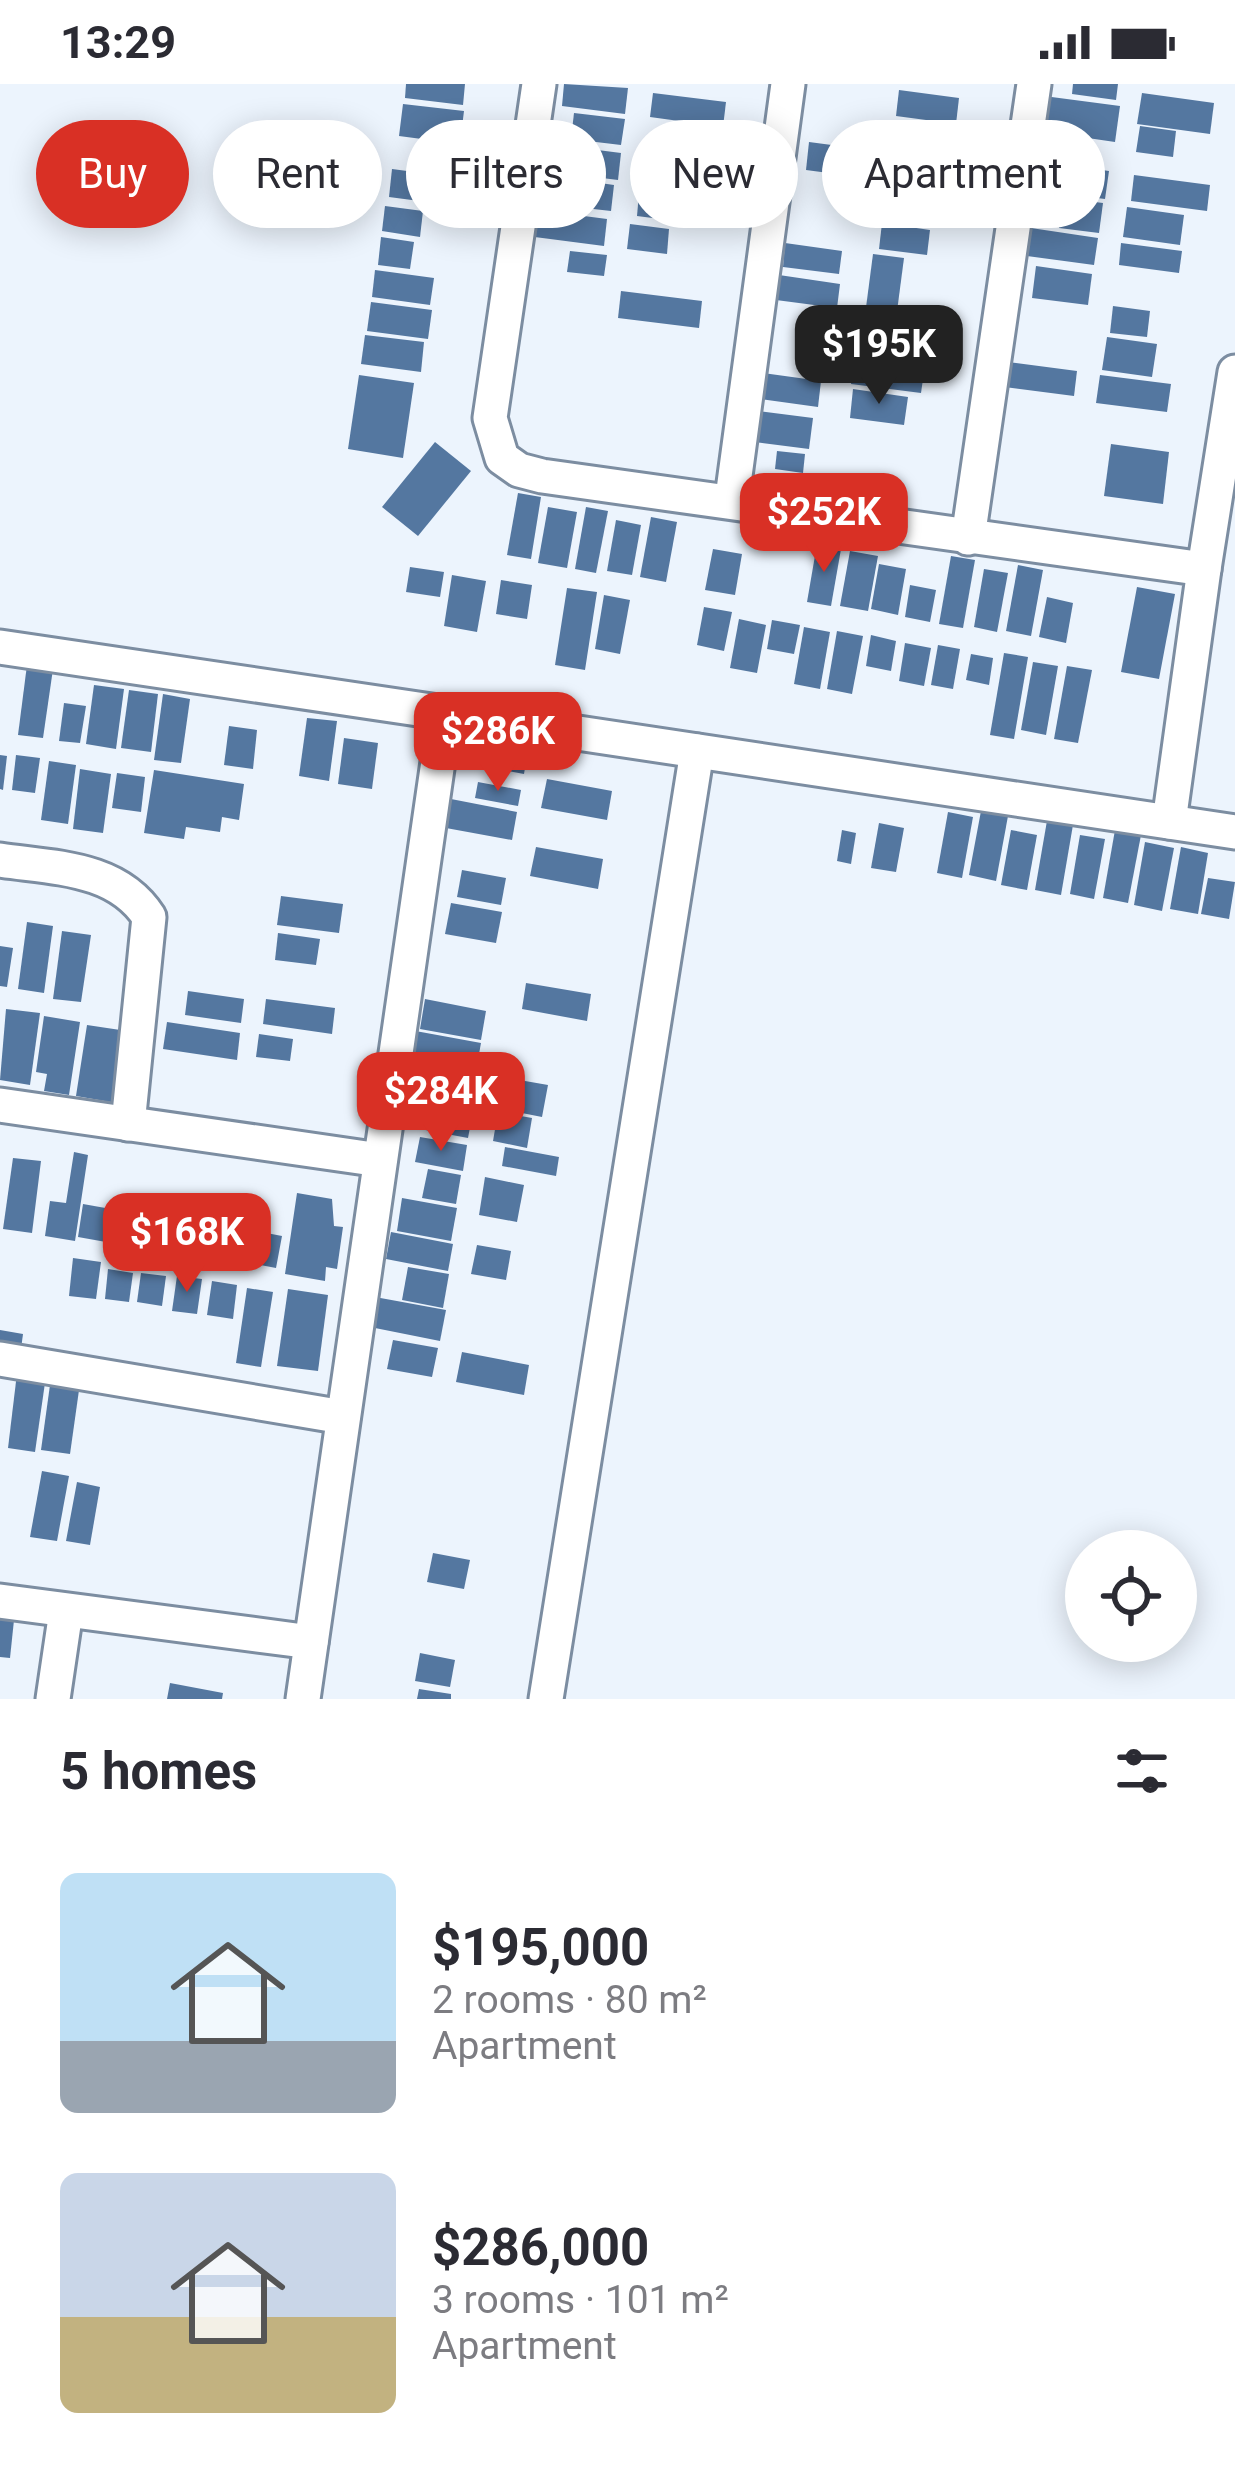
<!DOCTYPE html>
<meta charset="utf-8">
<style>
:root{--surface:#fff;--page:#f7f7f7;--text:#2b2b33;--muted:#7c7c81;--accent:#d93025}
body{margin:0;font-family:Roboto,sans-serif;background:var(--page);color:var(--text);height:100vh;display:flex;flex-direction:column;font-size:45px;white-space:nowrap}
*{box-sizing:border-box;margin:0}
p{font-size:39px;color:var(--muted)}
.icon{flex:none;width:66px;height:66px;fill:none;stroke:currentColor;stroke-width:2;stroke-linecap:round;stroke-linejoin:round}
.map{position:relative;height:1615px;overflow:hidden}
.sheet{display:flex;flex-direction:column;background:var(--surface);flex:1}
.sheet>*{flex:none}
.banner{position:absolute;left:36px;top:36px;width:1164px;height:108px;display:flex;gap:24px}
.buttons{position:absolute;left:1065px;top:1446px;display:grid;gap:24px}
.buttons a{display:grid;place-items:center;width:132px;height:132px;border-radius:50%;background:var(--surface);box-shadow:0 6px 30px #0003;font-size:60px}
.price{position:absolute;translate:-50% -102px;padding:0 27px;border-radius:24px;background:var(--accent);color:#fff;font-size:39px;line-height:78px;filter:drop-shadow(0 3px 6px #0008)}
.price::after{content:'';position:absolute;left:50%;top:72px;width:36px;height:27px;margin-left:-18px;background:inherit;clip-path:polygon(0 0,100% 0,50% 100%)}
.price.on{background:#222;color:#fff}
ul{padding:0;list-style:none}
li{display:flex;align-items:center;gap:36px;height:300px;padding:0 60px}
li span{display:grid;place-items:center;flex:none;width:336px;height:240px;border-radius:18px;color:#555}
li>.icon{margin-inline-start:auto}
span .icon{width:144px;height:144px;fill:#fffc;stroke-width:1}
li b{font-size:51px}
h2{display:flex;justify-content:space-between;align-items:center;height:144px;padding:0 60px;font-size:51px}
.tag{padding:0 42px;border-radius:54px;background:var(--surface);box-shadow:0 6px 30px #0003;font-size:42px;line-height:108px}
.tag.on{background:var(--accent);color:#fff}
.status{display:flex;justify-content:space-between;align-items:center;height:84px;padding:0 60px;background:var(--surface);direction:ltr}
.status svg{height:33px;fill:currentColor}
.map>svg:first-child{display:block}
</style>
<div class="status"><b>13:29</b><svg viewBox="0 0 49 12"><path d="M0 12V9h3v3zM5 12V6h3v6zM10 12V3h3v9zM15 12V0h3v12zM26 1h20v11H26zM47 4h2v5h-2z"/></svg></div>
<div class="map">
<svg width="1235" height="1615" viewBox="0 0 1235 1615">
<rect width="100%" height="100%" fill="#ecf4fd"/>
<!-- building -->
<g fill="#5477a0">
<path d="M406,0H465L463,21L405,14Z"/>
<path d="M564,0L628,4L625,30L562,22Z"/>
<path d="M1073,0H1118L1116,16L1072,10Z"/>
<path d="M899,6L959,14L956,40L896,32Z"/>
<path d="M653,9L726,18L723,43L650,33Z"/>
<path d="M1142,9L1214,19L1210,50L1137,40Z"/>
<path d="M1044,12L1120,22L1115,58L1040,47Z"/>
<path d="M403,20L464,27L460,60L399,52Z"/>
<path d="M574,29L625,35L621,61L571,55Z"/>
<path d="M1140,42L1176,47L1173,73L1136,68Z"/>
<path d="M809,58L862,65L859,93L806,86Z"/>
<path d="M582,64L621,69L618,96L578,91Z"/>
<path d="M888,69L951,78L947,108L884,99Z"/>
<path d="M1054,79L1109,87L1105,115L1050,108Z"/>
<path d="M392,85L430,90L427,118L389,113Z"/>
<path d="M1134,91L1210,101L1207,127L1131,117Z"/>
<path d="M579,96L614,101L611,127L576,123Z"/>
<path d="M639,109L710,118L707,141L637,132Z"/>
<path d="M1063,114L1103,119L1099,149L1059,144Z"/>
<path d="M385,122L423,127L420,153L382,147Z"/>
<path d="M1127,123L1184,131L1180,161L1123,153Z"/>
<path d="M530,125L607,135L604,162L527,152Z"/>
<path d="M882,139L930,146L927,171L879,165Z"/>
<path d="M630,140L669,145L667,170L627,165Z"/>
<path d="M1031,144L1098,154L1094,181L1027,172Z"/>
<path d="M381,153L414,158L410,185L378,181Z"/>
<path d="M785,159L842,167L839,190L783,183Z"/>
<path d="M1121,159L1182,167L1179,189L1119,181Z"/>
<path d="M570,167L607,171L604,192L567,188Z"/>
<path d="M873,170L904,174L896,235L865,231Z"/>
<path d="M1036,182L1092,190L1088,221L1032,214Z"/>
<path d="M375,186L434,194L430,221L372,213Z"/>
<path d="M779,191L840,200L837,224L776,216Z"/>
<path d="M621,207L702,217L699,244L618,234Z"/>
<path d="M371,218L432,226L428,255L367,247Z"/>
<path d="M1113,222L1150,227L1147,253L1110,249Z"/>
<path d="M365,251L424,258L421,288L361,280Z"/>
<path d="M1107,253L1157,260L1152,293L1102,286Z"/>
<path d="M855,272L925,281L921,309L851,300Z"/>
<path d="M1000,277L1077,287L1074,312L997,302Z"/>
<path d="M763,289L821,297L818,323L760,315Z"/>
<path d="M359,291L414,299L403,374L348,365Z"/>
<path d="M1100,291L1171,300L1167,328L1096,319Z"/>
<path d="M853,305L908,313L904,341L850,334Z"/>
<path d="M759,327L813,334L809,365L755,358Z"/>
<path d="M435,358L471,387L418,452L382,423Z"/>
<path d="M1111,360L1169,368L1163,420L1104,412Z"/>
<path d="M777,367L805,370L803,389L775,385Z"/>
<path d="M518,409L541,413L531,475L507,471Z"/>
<path d="M548,423L577,428L567,484L538,479Z"/>
<path d="M586,423L608,427L596,489L575,485Z"/>
<path d="M651,433L677,438L666,498L640,493Z"/>
<path d="M616,436L641,441L632,491L607,487Z"/>
<path d="M817,460L841,465L831,522L807,518Z"/>
<path d="M713,465L742,470L735,511L705,506Z"/>
<path d="M850,467L878,472L868,527L840,522Z"/>
<path d="M951,472L975,476L963,544L939,540Z"/>
<path d="M879,480L906,485L898,531L871,525Z"/>
<path d="M1018,481L1043,486L1031,552L1006,547Z"/>
<path d="M410,483L444,488L440,513L406,508Z"/>
<path d="M984,485L1008,489L997,548L974,543Z"/>
<path d="M452,491L486,497L477,548L444,542Z"/>
<path d="M501,496L532,501L527,535L496,530Z"/>
<path d="M910,501L936,506L930,538L905,533Z"/>
<path d="M1137,503L1175,510L1159,595L1121,588Z"/>
<path d="M567,504L597,508L585,586L555,581Z"/>
<path d="M604,511L630,516L620,570L595,565Z"/>
<path d="M1047,513L1073,519L1066,559L1039,553Z"/>
<path d="M704,523L732,528L724,567L697,561Z"/>
<path d="M739,535L766,541L757,589L730,584Z"/>
<path d="M772,536L800,541L794,570L767,565Z"/>
<path d="M804,543L830,548L820,605L794,600Z"/>
<path d="M837,547L863,552L852,610L827,605Z"/>
<path d="M871,551L896,557L891,587L866,582Z"/>
<path d="M905,559L931,564L924,602L899,597Z"/>
<path d="M938,561L960,565L953,605L931,601Z"/>
<path d="M1004,569L1028,573L1014,655L990,651Z"/>
<path d="M971,570L993,574L989,601L966,596Z"/>
<path d="M1033,578L1058,582L1046,651L1021,646Z"/>
<path d="M27,581L53,585L43,654L18,651Z"/>
<path d="M1067,582L1092,586L1078,659L1054,655Z"/>
<path d="M94,601L124,605L116,665L86,660Z"/>
<path d="M129,606L158,610L151,668L121,664Z"/>
<path d="M163,610L190,615L181,679L154,676Z"/>
<path d="M64,619L86,622L80,659L59,657Z"/>
<path d="M307,634L337,637L329,697L299,692Z"/>
<path d="M456,641L530,655L524,690L450,676Z"/>
<path d="M229,642L257,646L253,685L224,681Z"/>
<path d="M344,654L378,659L372,705L338,700Z"/>
<path d="M0,671L7,672L3,706L0,705Z"/>
<path d="M16,671L40,674L35,709L12,706Z"/>
<path d="M49,677L76,681L68,740L41,736Z"/>
<path d="M80,685L111,690L103,749L73,745Z"/>
<path d="M154,686L244,700L239,736L222,733L220,748L186,743L184,755L144,749Z"/>
<path d="M117,689L145,693L141,728L112,724Z"/>
<path d="M547,695L612,707L607,736L541,724Z"/>
<path d="M478,698L521,706L518,722L475,714Z"/>
<path d="M451,715L517,728L512,756L446,744Z"/>
<path d="M981,727L1008,732L996,797L969,791Z"/>
<path d="M948,728L973,733L962,794L937,789Z"/>
<path d="M1048,731L1074,735L1061,811L1035,806Z"/>
<path d="M879,739L904,744L896,788L871,784Z"/>
<path d="M842,746L856,749L851,780L837,777Z"/>
<path d="M1011,746L1037,751L1027,806L1001,801Z"/>
<path d="M1115,746L1141,751L1128,819L1103,814Z"/>
<path d="M1080,751L1105,755L1094,815L1070,810Z"/>
<path d="M1145,758L1174,764L1162,827L1134,821Z"/>
<path d="M536,763L603,775L598,805L530,792Z"/>
<path d="M1181,763L1208,769L1198,830L1170,825Z"/>
<path d="M462,786L506,794L501,821L457,813Z"/>
<path d="M1208,794L1235,798L1229,835L1201,830Z"/>
<path d="M281,812L343,820L339,849L277,841Z"/>
<path d="M451,819L502,828L496,859L445,850Z"/>
<path d="M27,838L53,842L44,909L18,905Z"/>
<path d="M62,847L91,851L81,918L53,915Z"/>
<path d="M278,849L320,855L316,881L275,876Z"/>
<path d="M0,862L13,864L7,903L0,902Z"/>
<path d="M526,899L591,910L587,937L522,925Z"/>
<path d="M188,907L244,915L241,939L185,931Z"/>
<path d="M266,915L335,924L332,950L263,940Z"/>
<path d="M425,915L486,927L481,956L420,945Z"/>
<path d="M6,925L40,929L30,1001L0,996Z"/>
<path d="M44,932L80,938L69,1011L44,1007L47,990L36,988Z"/>
<path d="M167,938L240,949L237,976L163,965Z"/>
<path d="M87,941L127,947L116,1019L76,1012Z"/>
<path d="M410,946L481,959L475,992L404,979Z"/>
<path d="M259,950L293,955L290,977L256,973Z"/>
<path d="M503,993L548,1001L542,1033L497,1024Z"/>
<path d="M425,1019L473,1027L468,1054L420,1045Z"/>
<path d="M498,1028L532,1034L527,1064L493,1057Z"/>
<path d="M420,1053L467,1061L463,1087L415,1078Z"/>
<path d="M505,1063L559,1073L556,1092L502,1082Z"/>
<path d="M74,1068L88,1071L75,1157L45,1152L50,1117L66,1119Z"/>
<path d="M13,1074L41,1077L32,1149L3,1145Z"/>
<path d="M428,1085L461,1091L456,1120L422,1114Z"/>
<path d="M485,1093L524,1101L517,1138L479,1131Z"/>
<path d="M297,1109L332,1115L334,1142L343,1143L337,1185L326,1183L325,1197L285,1190Z"/>
<path d="M402,1114L457,1124L451,1157L397,1147Z"/>
<path d="M83,1120L111,1125L106,1158L78,1153Z"/>
<path d="M116,1125L144,1131L139,1164L111,1159Z"/>
<path d="M150,1132L176,1136L172,1168L146,1164Z"/>
<path d="M182,1134L209,1138L205,1172L178,1168Z"/>
<path d="M220,1141L247,1145L243,1179L216,1175Z"/>
<path d="M256,1147L282,1152L276,1184L250,1179Z"/>
<path d="M391,1148L453,1160L448,1187L386,1175Z"/>
<path d="M477,1161L511,1167L506,1196L471,1190Z"/>
<path d="M73,1174L101,1178L96,1215L69,1212Z"/>
<path d="M408,1183L449,1190L443,1224L402,1216Z"/>
<path d="M108,1185L133,1189L129,1218L105,1215Z"/>
<path d="M141,1189L166,1192L162,1222L137,1218Z"/>
<path d="M177,1192L202,1195L197,1230L172,1227Z"/>
<path d="M212,1197L237,1201L233,1235L207,1231Z"/>
<path d="M247,1204L273,1208L261,1283L236,1279Z"/>
<path d="M288,1205L328,1211L318,1287L277,1282Z"/>
<path d="M375,1213L446,1226L440,1257L370,1243Z"/>
<path d="M0,1246L23,1250L21,1265L0,1261Z"/>
<path d="M393,1256L438,1264L432,1293L387,1285Z"/>
<path d="M462,1268L529,1281L524,1311L456,1298Z"/>
<path d="M18,1281L47,1285L35,1368L8,1364Z"/>
<path d="M50,1301L79,1306L70,1370L41,1366Z"/>
<path d="M42,1387L69,1392L57,1457L30,1453Z"/>
<path d="M77,1398L100,1403L90,1461L66,1457Z"/>
<path d="M433,1469L470,1476L464,1505L427,1498Z"/>
<path d="M0,1534L14,1536L10,1574L0,1573Z"/>
<path d="M420,1569L455,1576L450,1603L415,1597Z"/>
<path d="M170,1599L223,1609L222,1615H167Z"/>
<path d="M419,1605L451,1610V1615H417Z"/>
</g>
<g fill="none" stroke-linecap="round" stroke-linejoin="round">
<!-- street casing -->
<g stroke="#7c8da1" stroke-width="39">
<g id="street">
<path d="M539,0L490,334L502,374L519,386L542,392L1204,485L1169,738"/>
<path d="M732,414L788,0"/>
<path d="M968,454L1034,0"/>
<path d="M1204,485L1235,288"/>
<path d="M0,563L445,629"/>
<path d="M0,776C54,784 117,783 149,833L128,1040"/>
<path d="M0,1021L380,1076"/>
<path d="M0,1275L343,1333"/>
<path d="M0,1517L311,1558"/>
<path d="M53,1615L66,1527"/>
<path d="M303,1615L445,629L1235,748"/>
<path d="M546,1615L697,667"/>
</g>
</g>
<!-- street -->
<use href="#street" stroke="#fff" stroke-width="33"/>
</g>
</svg>
<div class="buttons">
<a><svg class="icon" aria-label="locate" viewBox="0 0 24 24"><circle cx="12" cy="12" r="6"/><path d="M12 2v4M12 18v4M2 12h4M18 12h4"/></svg></a>
</div>
<b class="price on" style="left:879px;top:323px">$195K</b>
<b class="price" style="left:824px;top:491px">$252K</b>
<b class="price" style="left:498px;top:710px">$286K</b>
<b class="price" style="left:441px;top:1070px">$284K</b>
<b class="price" style="left:187px;top:1211px">$168K</b>
<div class="banner">
<a class="tag on">Buy</a>
<a class="tag">Rent</a>
<a class="tag">Filters</a>
<a class="tag">New</a>
<a class="tag">Apartment</a>
</div>
</div>
<section class="sheet">
<h2>5 homes<svg class="icon" aria-label="filters" viewBox="0 0 24 24"><path d="M4 7h16M4 17h16"/><circle cx="9" cy="7" r="2"/><circle cx="15" cy="17" r="2"/></svg></h2>
<ul>
<li><span style="background:linear-gradient(#bfe0f5 70%,#9aa5b1 0)"><svg class="icon" aria-label="home" viewBox="0 0 24 24"><path d="M3 11l9-7 9 7M6 9v11h12V9"/></svg></span><div><b>$195,000</b><p>2 rooms · 80 m²</p><p>Apartment</p></div></li>
<li><span style="background:linear-gradient(#c9d6e8 60%,#c2b280 0)"><svg class="icon" aria-label="home" viewBox="0 0 24 24"><path d="M3 11l9-7 9 7M6 9v11h12V9"/></svg></span><div><b>$286,000</b><p>3 rooms · 101 m²</p><p>Apartment</p></div></li>
</ul>
</section>
